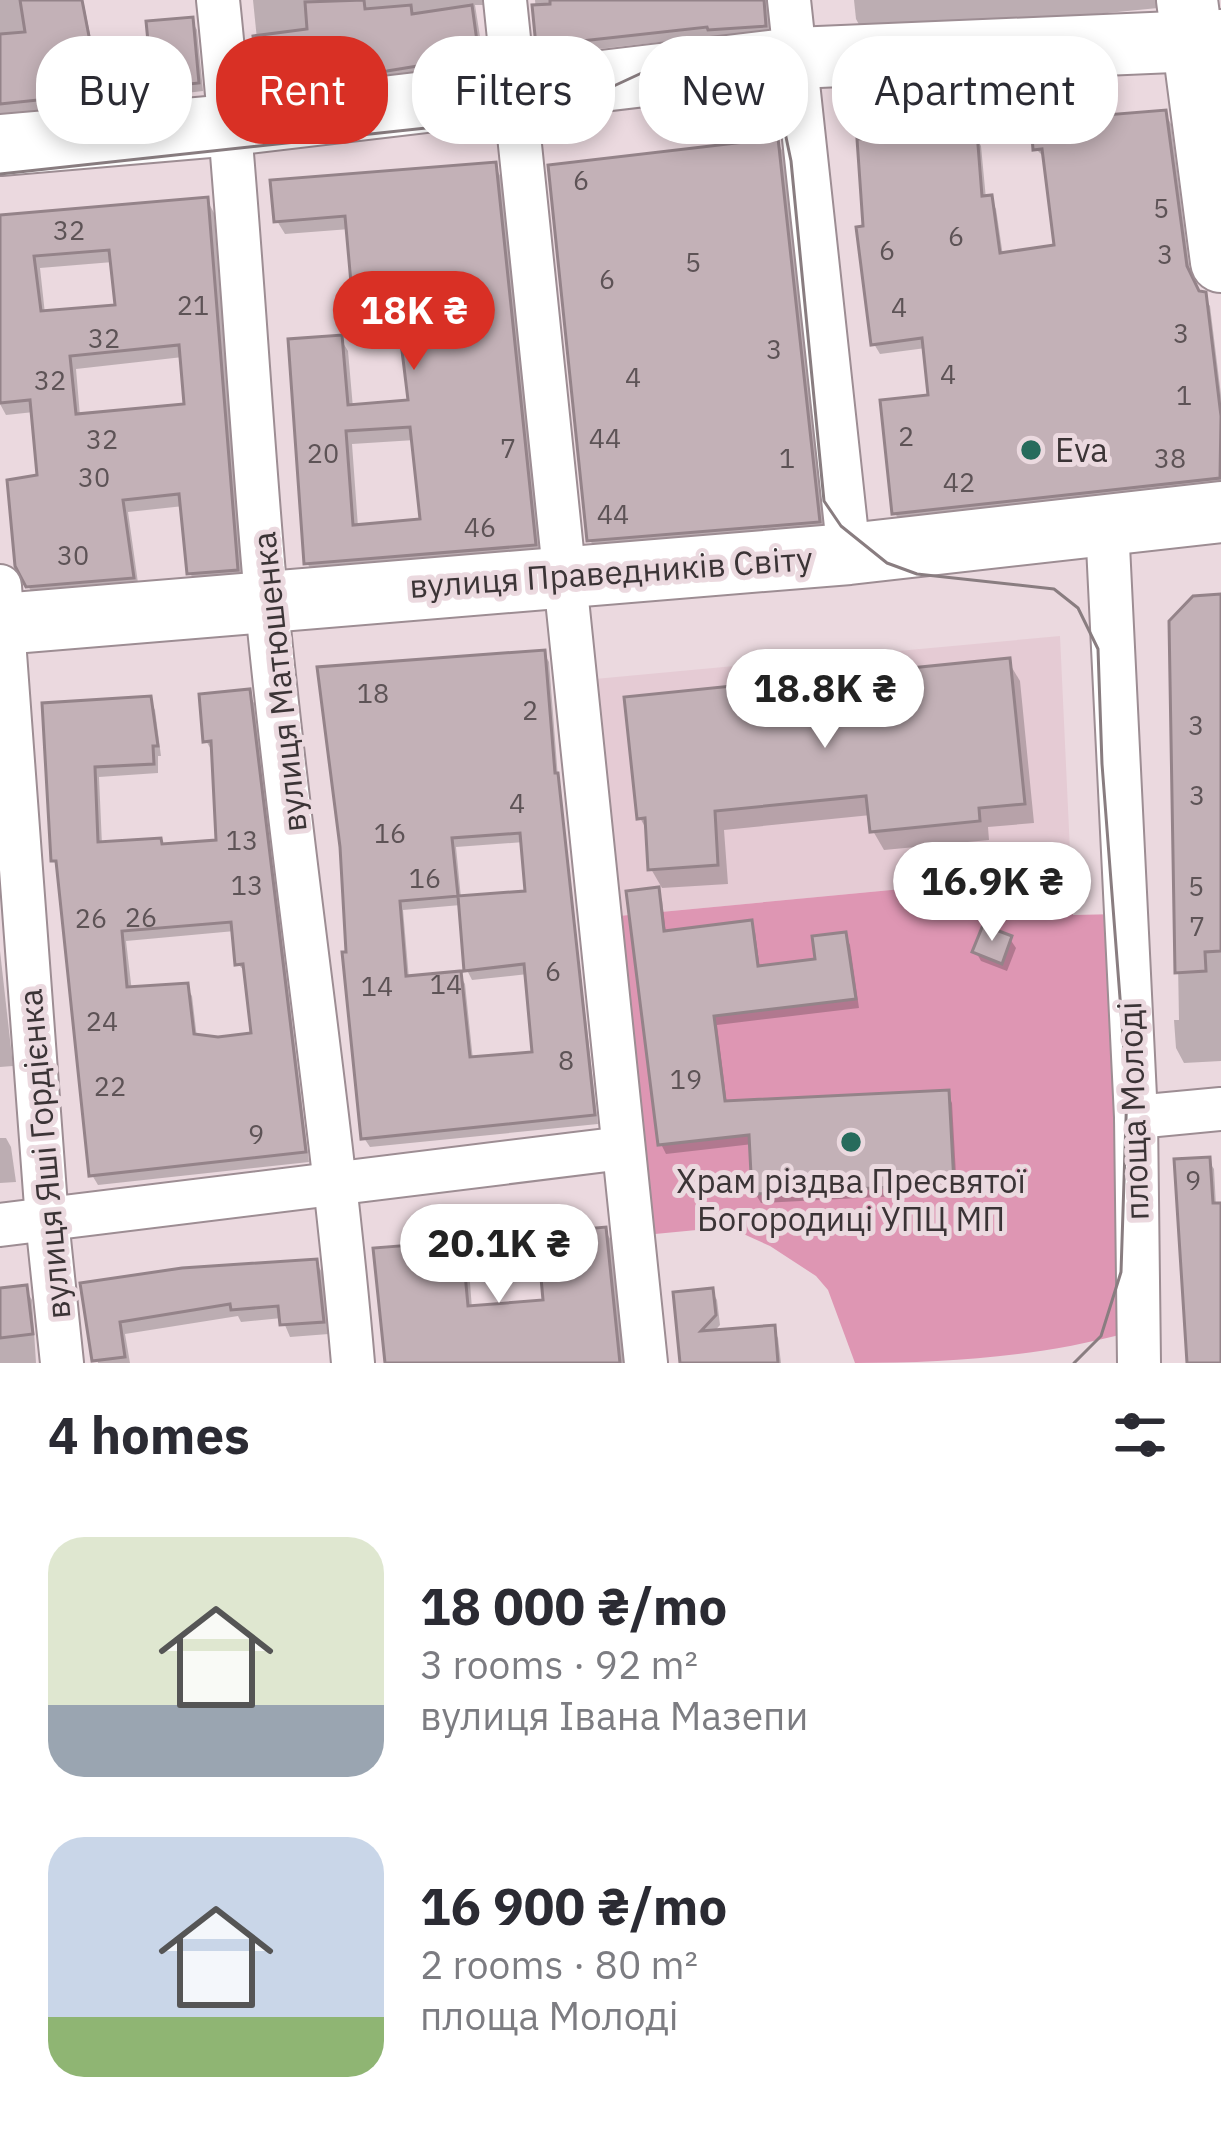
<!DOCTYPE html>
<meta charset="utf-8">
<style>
:root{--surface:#fff;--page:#f7f7f7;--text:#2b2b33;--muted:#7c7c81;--accent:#d93025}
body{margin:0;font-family:"IBM Plex Sans",sans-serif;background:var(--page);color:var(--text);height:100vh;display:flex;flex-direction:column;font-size:45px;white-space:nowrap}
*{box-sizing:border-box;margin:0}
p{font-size:39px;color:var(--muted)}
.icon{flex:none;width:66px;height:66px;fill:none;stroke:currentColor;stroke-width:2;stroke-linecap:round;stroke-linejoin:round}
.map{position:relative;height:1363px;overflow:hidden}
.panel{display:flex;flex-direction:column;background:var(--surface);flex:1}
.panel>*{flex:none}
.guide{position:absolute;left:36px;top:36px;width:1149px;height:108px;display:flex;gap:24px}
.price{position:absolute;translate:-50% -102px;padding:0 27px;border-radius:42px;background:#fff;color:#222;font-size:39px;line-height:78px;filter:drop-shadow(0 3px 6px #0008)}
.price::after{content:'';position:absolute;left:50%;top:72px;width:36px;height:27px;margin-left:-18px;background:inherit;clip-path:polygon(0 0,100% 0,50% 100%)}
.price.current{background:var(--accent);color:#fff}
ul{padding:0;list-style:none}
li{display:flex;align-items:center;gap:36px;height:300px;padding:0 48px}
li span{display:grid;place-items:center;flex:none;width:336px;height:240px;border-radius:36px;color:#555}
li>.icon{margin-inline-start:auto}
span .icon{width:144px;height:144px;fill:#fffc;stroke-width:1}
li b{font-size:51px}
h2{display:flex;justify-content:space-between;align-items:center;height:144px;padding:0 48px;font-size:51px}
.chip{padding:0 42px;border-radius:48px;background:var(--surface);box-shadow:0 6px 18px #0003;font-size:42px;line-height:108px}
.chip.current{background:var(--accent);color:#fff}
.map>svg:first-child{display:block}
</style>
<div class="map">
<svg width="1221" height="1363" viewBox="0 0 1221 1363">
<rect width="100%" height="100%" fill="#ebd9df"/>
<!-- built -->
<path fill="#e5cbd4" d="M1060,636L1071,873L608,917L584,680Z"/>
<!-- green -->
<path fill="#de96b3" d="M1071,873L1073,915L1120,914L1127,1333C1037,1357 948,1363 855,1363L828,1290L816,1276L770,1246L728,1227L634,1236L608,917Z"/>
<!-- shadow -->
<g fill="#0003" fill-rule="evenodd">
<path d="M0,0H83L95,59L152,55L192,21L197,30L203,91L0,115Z"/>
<path d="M253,0H482L483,5H475L485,68L269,92L261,79Z"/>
<path d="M535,0H768L771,36L661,42L545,55L539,45Z"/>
<path d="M854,0H1160L1158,8L976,26L862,30L856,19Z"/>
<path d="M1165,113L1171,124L1191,280L1210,306L1221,395V488L901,524L895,513L932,398L926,348L880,354L874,344L975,135L981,146L986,199L990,198L996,209L1003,256L1057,248L1046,159L1036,149Z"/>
<path d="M777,141L784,154L825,534L597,553L590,540Z"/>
<path d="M494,165L502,179L541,558L315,576L307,563L340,338L348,351L353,408L411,403L403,339L366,341L358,327L350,229L285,234L277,221ZM415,440L423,522L358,527L352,444Z"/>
<path d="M207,200L214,213L243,582L197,586L190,573L184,506L128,512L139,590L36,599L28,586L40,477L34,412L6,415L0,404V218ZM113,262L118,308L45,314L40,268ZM183,357L187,406L80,416L76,369Z"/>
<path d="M1221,597V1061L1184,1063L1176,1048L1174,1020H1179L1172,622Z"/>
<path d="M544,653L549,662L558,778L598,1124L370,1147L364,1138L345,955ZM524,842L528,894L461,898L456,847ZM461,905L467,970L472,980L528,974L535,1055L473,1060L465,984L459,974L409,979L403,910Z"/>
<path d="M1008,661L1020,681L1034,823L988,827L989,840L884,850L873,831L871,815L724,830L728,884L662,888L651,869L649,834L640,818Z"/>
<path d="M248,693L254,703L309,1162L98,1185L92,1175L60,870L54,860L45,706L149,699L155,710L161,756H158V773L99,777L102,845L163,847L219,843L212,751L206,741ZM235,931L238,964L247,974L254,1036L197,1038L192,996L186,986L132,992L126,941Z"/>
<path d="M657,890L662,900L666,933L750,923L755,932L760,969L818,962L845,935L850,945L859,1008L717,1025L727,1104L947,1093L952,1103L957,1193L761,1203L755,1193L753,1144L666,1154L661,1144Z"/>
<path d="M1010,939L1016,948L1007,971L981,961L976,952Z"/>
<path d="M0,951L13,1066L0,1067Z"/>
<path d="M0,1138H6L11,1147L16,1182L0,1183Z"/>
<path d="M1208,1160L1214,1169L1216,1206H1221V1363H1187L1186,1315Z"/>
<path d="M605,1230L612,1242L624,1363H384L382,1342L461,1244L468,1256L472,1309L546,1302Z"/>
<path d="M316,1262L323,1274L329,1334L290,1337L282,1318L241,1322L238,1316L125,1334L130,1363H98L83,1285Z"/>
<path d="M25,1288L32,1300L36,1363H0V1291Z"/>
<path d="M712,1291L717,1300L720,1325L713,1333L773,1328L778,1338L781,1363H682L676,1295Z"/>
</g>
<!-- building -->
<g fill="#c3b1b7" stroke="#948389" stroke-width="3" fill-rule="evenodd">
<path d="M20,0H82L93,57L149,52L146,21L193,17L199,83L0,104V34L25,32Z"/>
<path d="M364,0L365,9L411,5L412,14L472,5L479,56L387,71L259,80L253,36L307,29L305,2Z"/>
<path d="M550,0H764L766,26L708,30L707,27L536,46L532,5L550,4Z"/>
<path d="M1166,110L1187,266L1199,291L1206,292L1221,416L1220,478L892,514L880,400L928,395L922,338L871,345L856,227L863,226L857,139L977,132L982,196L992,195L1000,253L1054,245L1042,149L1033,150L1031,121Z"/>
<path d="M778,138L820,522L587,541L548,165Z"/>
<path d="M496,162L536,545L304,564L288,339L342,335L348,405L408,400L399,326L355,328L345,216L274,222L270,180ZM410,427L420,519L353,525L346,431Z"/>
<path d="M208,197L238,570L187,574L179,494L123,500L134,578L26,587L15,566L7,480L37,475L30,400L0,403V215ZM109,250L115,305L41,311L34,256ZM179,345L184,404L76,414L70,356Z"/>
<path d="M1221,594V951L1205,952L1206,971L1175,973L1169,621L1193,596Z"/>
<path d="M545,650L555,773H558L595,1115L361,1139L342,952H346L340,847L317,667ZM520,833L525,891L458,896L452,838ZM458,896L464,971L524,964L532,1052L470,1057L461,971L406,976L400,901Z"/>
<path d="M1010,658L1025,804L979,808L980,821L870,832L866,796L715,811L718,865L648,870L645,818L637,819L624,697Z"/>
<path d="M250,689L306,1152L89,1176L56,861H51L42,703L151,696L158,746H153L154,764L95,767L98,842L161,838L162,844L216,840L211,741L203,742L199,694ZM231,922L235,965L243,964L251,1033L218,1037L194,1034L188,983L127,987L122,931Z"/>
<path d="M659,887L664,931L752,920L758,966L815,959L812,936L846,932L856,999L714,1016L725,1101L949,1090L954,1184L752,1194L749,1135L658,1145L626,891Z"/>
<path d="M983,925L1012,936L1002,964L972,952Z"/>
<path d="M1210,1157L1213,1203H1221V1363H1187L1174,1159Z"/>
<path d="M606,1227L620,1363H385L373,1248L462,1241L468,1306L543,1300L537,1233Z"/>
<path d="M317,1259L324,1322L280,1325L278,1306L231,1310L230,1304L120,1322L125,1357L92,1361L80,1283L182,1268Z"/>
<path d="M27,1285L33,1334L0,1338V1288Z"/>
<path d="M713,1288L716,1315L701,1331L775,1325L778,1363H680L673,1292Z"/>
</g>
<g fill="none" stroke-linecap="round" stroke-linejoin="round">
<!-- street casing -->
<g stroke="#9d8d93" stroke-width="46">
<g id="street">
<path d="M218,0C239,199 248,398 266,597C290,853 331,1107 353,1363"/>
<path d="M505,0L646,1363"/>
<path d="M789,0L849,554"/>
<path d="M1107,525L1136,1117L1139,1363"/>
<path d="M0,586L47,1220L62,1363"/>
<path d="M1136,1117L1221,1109"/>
<path d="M0,1225L623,1148"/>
</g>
</g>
<!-- secondary casing -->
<g stroke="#9d8d93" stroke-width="64">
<g id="secondary">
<path d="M1187,0L1221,262"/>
<path d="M0,145L232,125L795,58L1221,40"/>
<path d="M0,624L849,554L1221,512"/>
</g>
</g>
<!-- street -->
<use href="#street" stroke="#fff" stroke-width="42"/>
<!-- secondary -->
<use href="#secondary" stroke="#fff" stroke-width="60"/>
<!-- tram -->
<path stroke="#897d80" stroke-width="3" d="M0,174L528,117L575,104L689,51L719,46L745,48L772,70L791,161L824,501L841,526L887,563L917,574L1054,589L1078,608L1098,649L1102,764L1127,1089L1121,1272L1101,1336L1074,1363"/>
</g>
<!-- markers -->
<g fill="#276b5c" stroke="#ebd9df" stroke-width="4.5">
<circle cx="1031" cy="450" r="12"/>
<circle cx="851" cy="1142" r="12"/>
</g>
<g text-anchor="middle" stroke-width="10" stroke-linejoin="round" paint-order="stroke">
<!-- number labels -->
<g font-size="27" fill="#5d5356">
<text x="581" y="190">6</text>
<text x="1161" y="218">5</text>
<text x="69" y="240">32</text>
<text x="956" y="246">6</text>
<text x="887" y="260">6</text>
<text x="1165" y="264">3</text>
<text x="693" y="272">5</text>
<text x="607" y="289">6</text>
<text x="193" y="315">21</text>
<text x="899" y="317">4</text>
<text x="1181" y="343">3</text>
<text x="104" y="348">32</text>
<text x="774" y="359">3</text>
<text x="948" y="384">4</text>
<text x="633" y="387">4</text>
<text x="50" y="390">32</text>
<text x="1184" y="405">1</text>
<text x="906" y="446">2</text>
<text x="605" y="448">44</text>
<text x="102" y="449">32</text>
<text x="508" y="458">7</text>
<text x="323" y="463">20</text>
<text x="787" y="468">1</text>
<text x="1170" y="468">38</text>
<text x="94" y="487">30</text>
<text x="959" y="492">42</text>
<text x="613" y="524">44</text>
<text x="480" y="537">46</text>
<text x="73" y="565">30</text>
<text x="373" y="703">18</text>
<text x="530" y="720">2</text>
<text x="1196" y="735">3</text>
<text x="1197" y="805">3</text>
<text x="517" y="813">4</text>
<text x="390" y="843">16</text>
<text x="242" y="850">13</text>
<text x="425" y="888">16</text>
<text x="247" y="895">13</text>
<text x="1196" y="896">5</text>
<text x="141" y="927">26</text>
<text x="91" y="928">26</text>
<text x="1197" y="936">7</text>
<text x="553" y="981">6</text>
<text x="446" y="994">14</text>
<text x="377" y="996">14</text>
<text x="102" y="1031">24</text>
<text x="566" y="1070">8</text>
<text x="686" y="1089">19</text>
<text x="110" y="1096">22</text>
<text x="256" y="1144">9</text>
<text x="1193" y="1190">9</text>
</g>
<!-- poi labels -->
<g font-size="33" fill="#3b3436" stroke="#ebd9df" text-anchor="start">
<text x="1055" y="462">Eva</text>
<text x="851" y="1193" text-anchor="middle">Храм різдва Пресвятої<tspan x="851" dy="38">Богородиці УПЦ МП</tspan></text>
</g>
<!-- street labels -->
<g font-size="33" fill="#3b3436" stroke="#ebd9df">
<text transform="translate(611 572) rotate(-4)" y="12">вулиця Праведників Світу</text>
<text transform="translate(279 682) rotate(-96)" y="12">вулиця Матюшенка</text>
<text transform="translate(1133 1111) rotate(-92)" y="12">площа Молоді</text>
<text transform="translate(44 1154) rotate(-95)" y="12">вулиця Яші Гордієнка</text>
</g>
</g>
</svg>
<b class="price current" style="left:414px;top:373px">18K ₴</b>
<b class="price" style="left:825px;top:751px">18.8K ₴</b>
<b class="price" style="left:992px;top:944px">16.9K ₴</b>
<b class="price" style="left:499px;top:1306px">20.1K ₴</b>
<div class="guide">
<a class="chip">Buy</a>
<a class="chip current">Rent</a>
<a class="chip">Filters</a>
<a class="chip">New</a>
<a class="chip">Apartment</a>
</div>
</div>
<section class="panel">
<h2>4 homes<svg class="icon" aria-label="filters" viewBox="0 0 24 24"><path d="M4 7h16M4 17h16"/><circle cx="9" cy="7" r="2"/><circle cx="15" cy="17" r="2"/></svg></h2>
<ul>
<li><span style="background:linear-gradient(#dfe7d0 70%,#9aa5b1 0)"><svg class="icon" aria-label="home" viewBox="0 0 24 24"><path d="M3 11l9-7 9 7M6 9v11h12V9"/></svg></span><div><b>18 000 ₴/mo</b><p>3 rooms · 92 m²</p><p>вулиця Івана Мазепи</p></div></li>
<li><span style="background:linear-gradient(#c9d6e8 75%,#8fb573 0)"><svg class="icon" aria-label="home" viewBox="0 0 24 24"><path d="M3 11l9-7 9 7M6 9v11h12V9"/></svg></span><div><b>16 900 ₴/mo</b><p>2 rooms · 80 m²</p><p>площа Молоді</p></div></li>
</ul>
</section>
